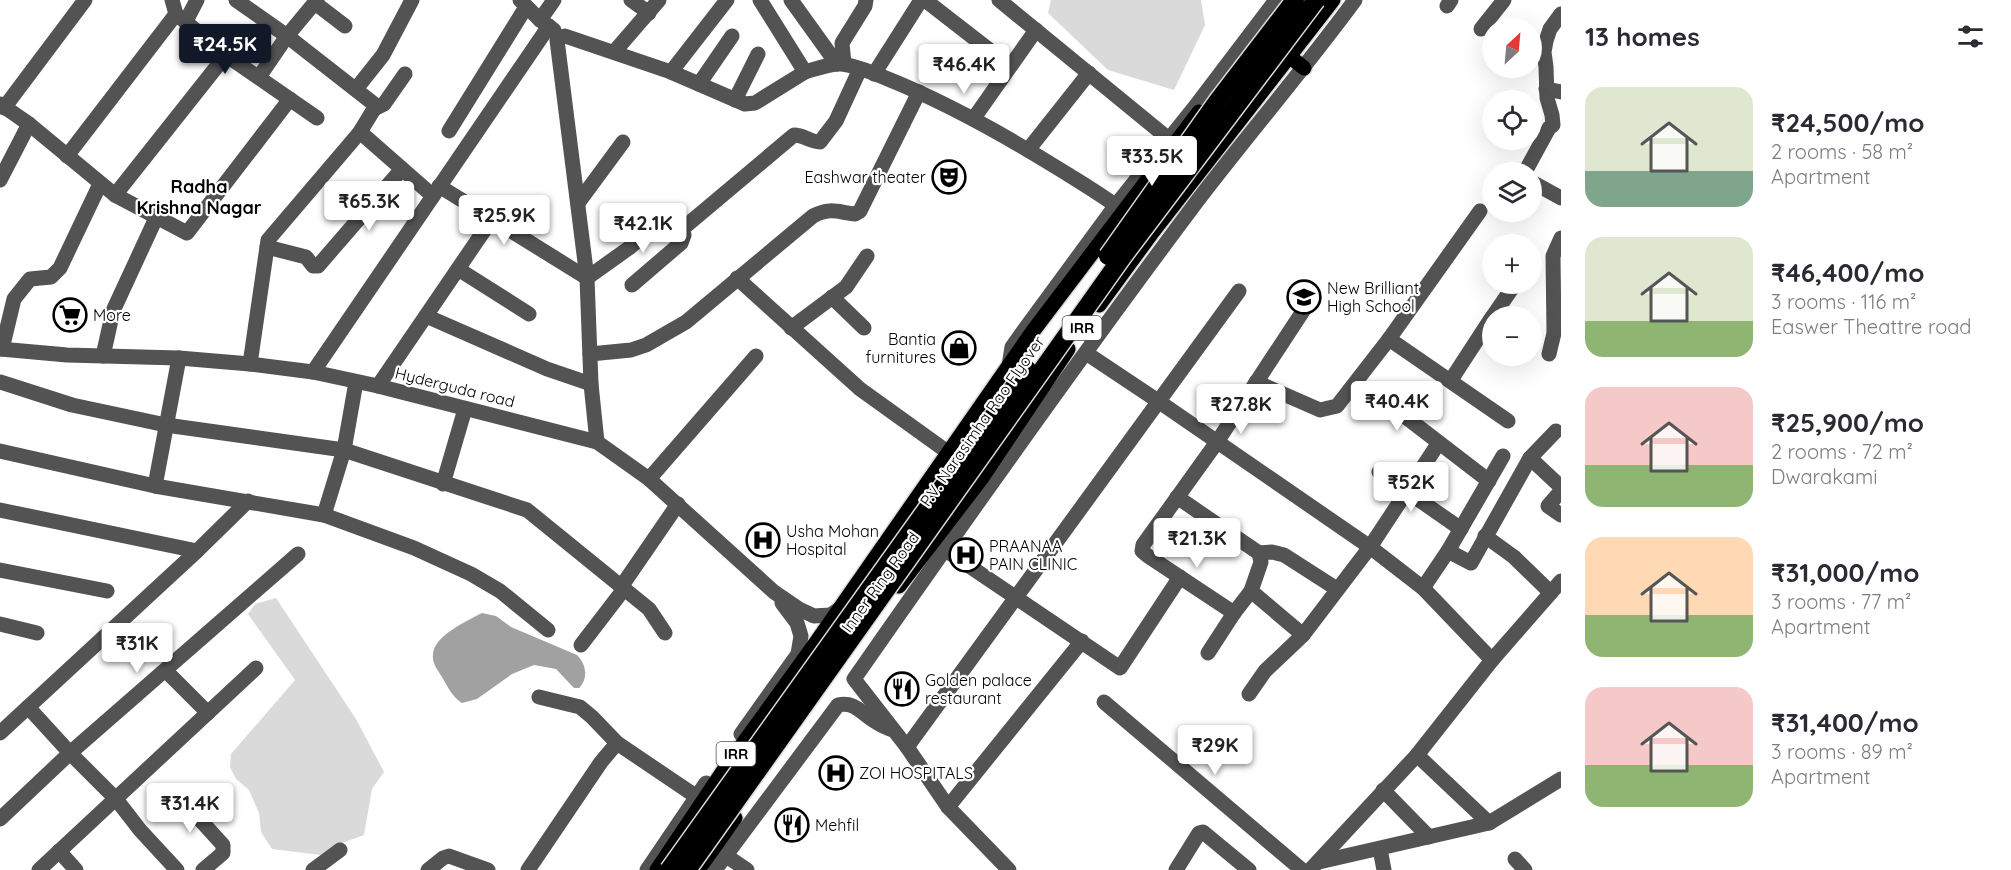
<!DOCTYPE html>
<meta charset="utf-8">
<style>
:root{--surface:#fff;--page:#f2f2f3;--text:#2b2b33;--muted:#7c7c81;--accent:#111827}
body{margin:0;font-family:Quicksand,sans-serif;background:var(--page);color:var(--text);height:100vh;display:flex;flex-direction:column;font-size:22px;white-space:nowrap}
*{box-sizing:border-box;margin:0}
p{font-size:20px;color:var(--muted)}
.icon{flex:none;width:33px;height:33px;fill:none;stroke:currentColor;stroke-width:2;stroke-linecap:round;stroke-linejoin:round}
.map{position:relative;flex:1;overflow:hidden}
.panel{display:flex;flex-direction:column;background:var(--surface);width:450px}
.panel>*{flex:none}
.needle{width:39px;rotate:26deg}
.tools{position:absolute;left:1482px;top:18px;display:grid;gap:12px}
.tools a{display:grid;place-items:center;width:60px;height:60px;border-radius:50%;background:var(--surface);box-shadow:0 6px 24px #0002;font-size:30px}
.price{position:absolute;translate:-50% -51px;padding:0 14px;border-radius:6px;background:#fff;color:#222;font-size:20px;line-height:39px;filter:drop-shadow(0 2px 3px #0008)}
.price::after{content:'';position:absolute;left:50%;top:36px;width:18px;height:14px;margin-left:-9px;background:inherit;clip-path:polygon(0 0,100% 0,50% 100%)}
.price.current{background:var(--accent);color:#fff}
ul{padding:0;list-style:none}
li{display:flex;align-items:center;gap:18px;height:150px;padding:0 24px}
li span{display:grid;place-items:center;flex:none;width:168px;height:120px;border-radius:18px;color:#555}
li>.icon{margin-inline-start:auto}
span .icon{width:72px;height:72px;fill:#fffc;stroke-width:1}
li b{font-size:26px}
h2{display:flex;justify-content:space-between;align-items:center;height:72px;padding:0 24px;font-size:26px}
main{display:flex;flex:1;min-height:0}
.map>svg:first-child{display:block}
</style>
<main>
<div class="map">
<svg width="1561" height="870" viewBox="0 0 1561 870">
<rect width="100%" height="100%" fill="#fff"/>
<!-- green -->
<g fill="#dadada">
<path d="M1051,0H1201L1205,25L1174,90L1108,70L1048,13Z"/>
<path d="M276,598L356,719L384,772L372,789L364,835L342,843L321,855L272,849L261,832L259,813L249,790L236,779L230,767L231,754L295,680L248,614L255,604Z"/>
</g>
<!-- water -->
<path fill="#a1a1a1" d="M482,613L496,616L511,627L577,655C586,664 589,678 579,688H574L556,669L534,665L512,674L477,699L462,703C452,697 448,687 442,677C438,670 432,664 433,655C433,636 467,621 482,613Z"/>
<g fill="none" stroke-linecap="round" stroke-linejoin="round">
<!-- major casing -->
<g stroke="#dbdbdb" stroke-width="18">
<g id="major">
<path d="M1289,56L1304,68"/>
<path d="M1099,305L1151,234L1333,0"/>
<path d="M899,586L981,479L1068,349"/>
<path d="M700,867L735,818"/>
<path d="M657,870L724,770L818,640L1033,331L1199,112"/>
</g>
</g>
<!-- minor -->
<g stroke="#535353" stroke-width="15">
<path d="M172,0L176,14L226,55L317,118"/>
<path d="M236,0L287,36L374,104V109L360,132L268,240L250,364"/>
<path d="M520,0L540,20L554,30"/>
<path d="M631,0L649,13"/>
<path d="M760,0L805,72C816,69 828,64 840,64C852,64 876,74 888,79C950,104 1008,137 1064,172C1088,187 1112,201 1132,218"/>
<path d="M791,0L837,64"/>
<path d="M925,0L1010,66"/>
<path d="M999,0L1175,144"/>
<path d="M315,3L345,26"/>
<path d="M1447,6L1451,0"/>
<path d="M540,20L554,0"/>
<path d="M186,21L197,0"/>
<path d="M1481,29L1504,0"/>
<path d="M565,36L671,72L745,104L755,103L805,72"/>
<path d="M557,40L587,278L591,384L597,442"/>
<path d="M615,51L659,0"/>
<path d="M844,64L842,43L865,6L866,0"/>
<path d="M671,72L727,0"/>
<path d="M874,74L921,0"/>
<path d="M259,77L287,36L317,0"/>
<path d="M699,84L732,36"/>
<path d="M356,89L383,55L412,0"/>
<path d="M1546,89L1561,92"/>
<path d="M735,100L758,54"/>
<path d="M0,104L29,124L115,195L187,233L290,99"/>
<path d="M4,108L85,0"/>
<path d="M374,109L384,104L405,74"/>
<path d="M974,118L1036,30"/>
<path d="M449,131L526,7"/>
<path d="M360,132L433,196"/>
<path d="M1028,150L1089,73"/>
<path d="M67,156L176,14"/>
<path d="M1525,172L1549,128L1553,125L1552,115L1547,98L1546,67L1544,52L1546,41L1550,29L1561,14"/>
<path d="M0,180L29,124"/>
<path d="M1532,182L1561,198"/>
<path d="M439,186L587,278L629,248L661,220H671L681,230L794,135C804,135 810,142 820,142L836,121L860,69"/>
<path d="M115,195L226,55"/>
<path d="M578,203L623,142"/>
<path d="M267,247L306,257L313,266H318L402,169"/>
<path d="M458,269L529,314"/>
<path d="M737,278L860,389L949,453"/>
<path d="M632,285L681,243L684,235L681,230"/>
<path d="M832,297L864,328"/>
<path d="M426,316L547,369L591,384"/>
<path d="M1493,316L1515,284"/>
<path d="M791,328L846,287L867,256"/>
<path d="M1389,339L1508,421"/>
<path d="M0,349L67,355L179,358L250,364L313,372L378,386L597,442L649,479L774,592L799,609L814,616L830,615L838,610"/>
<path d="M2,349L14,299L30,279L51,277L60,268L100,184"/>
<path d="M1086,353L1158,401L1370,547L1423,588L1492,660"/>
<path d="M590,354L631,350L646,345L686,322L813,216C831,207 837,212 855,214L860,211L919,92"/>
<path d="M1549,354L1554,333L1553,256L1561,238"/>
<path d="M103,356L113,311L156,218"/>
<path d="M1009,366L1012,347L1027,326L1116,205L1194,108L1276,0"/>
<path d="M313,372L549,26"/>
<path d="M1451,380L1492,317"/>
<path d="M0,382L72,405L166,425L344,450L527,510L649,609L665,633"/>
<path d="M1256,382L1320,410L1337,406L1389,339L1480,211"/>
<path d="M378,386L492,219"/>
<path d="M1394,408L1489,481"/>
<path d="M0,451L155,486L324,515L414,548L471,574L500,591L548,630"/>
<path d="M1530,458L1561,487"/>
<path d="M1379,472L1461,529"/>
<path d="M649,479L756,356"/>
<path d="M443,484L465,409"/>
<path d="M155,486L179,358"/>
<path d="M1561,491L1548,506L1561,515"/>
<path d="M1177,497L1259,553L1261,562L1251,591L1303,635"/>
<path d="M0,510L197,551"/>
<path d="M324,515L344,450L356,382"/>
<path d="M1485,536L1514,557L1550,592"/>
<path d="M944,549L1120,668L1180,577"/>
<path d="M1448,551L1503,456"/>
<path d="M1259,553L1272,552L1284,555L1337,589"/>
<path d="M0,570L107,591"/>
<path d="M621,587L678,504"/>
<path d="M1423,588L1448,551L1471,563L1530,458L1556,431"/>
<path d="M1234,613L1148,556L1142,551L1143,545L1217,442L1307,305"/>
<path d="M0,624L37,633"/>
<path d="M581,645L624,589"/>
<path d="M1208,653L1234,613L1251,591"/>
<path d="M166,671L208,713"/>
<path d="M1249,694L1265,671L1303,635L1370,547L1438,444"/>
<path d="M539,697L580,707L592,717L617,743L697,797"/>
<path d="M1104,702L1302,870"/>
<path d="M28,707L70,753L116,799L140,830L177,870"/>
<path d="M0,733L197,551L248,501"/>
<path d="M741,734L798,654L801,636L797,623L782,603"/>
<path d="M907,747L1239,291"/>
<path d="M1417,755L1489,823"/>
<path d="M1383,790L1429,837"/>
<path d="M183,801L223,845V853L203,870"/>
<path d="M948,807L1082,641"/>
<path d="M0,819L70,753L298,554"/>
<path d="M1380,849L1384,870"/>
<path d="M59,851L76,870"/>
<path d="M719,851L747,870"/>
<path d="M1515,859L1525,870"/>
<path d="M1319,862L1489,823L1561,779"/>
<path d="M39,870L256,668"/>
<path d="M313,870L340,850"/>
<path d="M428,870L443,858L449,856L488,870"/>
<path d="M528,870L601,762L617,743"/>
<path d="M647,870L706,783"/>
<path d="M715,870L838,705C855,701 862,714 876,722C880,725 885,727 890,729"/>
<path d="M1009,870L948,807L907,747L854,679C967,517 1080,357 1198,200C1250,132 1305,68 1355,0"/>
<path d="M1176,870L1199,833L1203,832L1249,870"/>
<path d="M1310,870L1417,755L1492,660L1561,581"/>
</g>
<!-- major -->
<use href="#major" stroke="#000" stroke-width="15"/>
<!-- highway-bridge casing -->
<g stroke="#dbdbdb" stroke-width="21" stroke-linecap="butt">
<g id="highway-bridge">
<path d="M1108,256L1217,102L1295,0"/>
<path d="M669,870L1027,369"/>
<path d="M687,870L1123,256L1316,0"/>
</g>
</g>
<!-- highway-bridge -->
<use href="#highway-bridge" stroke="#000" stroke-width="18"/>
</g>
<!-- icons -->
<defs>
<g id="theatre-ring" transform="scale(1.725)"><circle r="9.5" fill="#fff" stroke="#000" stroke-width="1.5"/><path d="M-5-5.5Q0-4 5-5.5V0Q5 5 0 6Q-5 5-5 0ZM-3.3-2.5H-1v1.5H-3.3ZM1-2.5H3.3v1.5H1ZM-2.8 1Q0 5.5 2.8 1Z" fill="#000"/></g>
<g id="university-ring" transform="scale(1.725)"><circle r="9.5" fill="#fff" stroke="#000" stroke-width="1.5"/><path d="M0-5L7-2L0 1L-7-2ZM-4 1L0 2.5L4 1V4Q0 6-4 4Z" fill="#000"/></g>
<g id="supermarket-ring" transform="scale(1.725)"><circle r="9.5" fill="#fff" stroke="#000" stroke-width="1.5"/><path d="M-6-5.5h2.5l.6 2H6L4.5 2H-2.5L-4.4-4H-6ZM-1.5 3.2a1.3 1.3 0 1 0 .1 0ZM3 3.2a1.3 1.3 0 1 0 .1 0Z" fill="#000"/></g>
<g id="shop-ring" transform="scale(1.725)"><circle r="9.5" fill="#fff" stroke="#000" stroke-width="1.5"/><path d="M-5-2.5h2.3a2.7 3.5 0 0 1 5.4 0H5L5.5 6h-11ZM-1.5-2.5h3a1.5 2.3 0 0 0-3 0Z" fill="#000"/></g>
<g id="hospital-ring" transform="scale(1.725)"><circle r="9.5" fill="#fff" stroke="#000" stroke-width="1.5"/><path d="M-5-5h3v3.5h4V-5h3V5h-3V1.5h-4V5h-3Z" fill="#000"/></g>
<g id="restaurant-ring" transform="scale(1.725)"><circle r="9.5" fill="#fff" stroke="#000" stroke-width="1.5"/><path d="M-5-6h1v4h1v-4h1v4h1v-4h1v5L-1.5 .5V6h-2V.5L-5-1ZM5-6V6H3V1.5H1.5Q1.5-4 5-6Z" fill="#000"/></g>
</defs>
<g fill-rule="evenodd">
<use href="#theatre-ring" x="949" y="177"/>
<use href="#university-ring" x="1304" y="297"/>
<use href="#supermarket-ring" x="70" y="315"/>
<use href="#shop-ring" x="959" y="348"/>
<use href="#hospital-ring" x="763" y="540"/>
<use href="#hospital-ring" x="966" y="555"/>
<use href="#restaurant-ring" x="902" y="689"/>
<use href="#hospital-ring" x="836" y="773"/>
<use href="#restaurant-ring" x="792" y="825"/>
</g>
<g text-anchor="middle" stroke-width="4.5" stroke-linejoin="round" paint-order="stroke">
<!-- shield labels -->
<g fill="#fff" stroke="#4c4c4c" stroke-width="1.5">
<rect x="1062.5" y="316" width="39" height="24" rx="4.5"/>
<rect x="716.5" y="742" width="39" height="24" rx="4.5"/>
</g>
<g font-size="15" font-weight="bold" fill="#000">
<text x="1082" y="333">IRR</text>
<text x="736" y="759">IRR</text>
</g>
<!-- poi labels -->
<g font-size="16" fill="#000" stroke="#fff" text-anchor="start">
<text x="926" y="183" text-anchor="end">Eashwar theater</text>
<text x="1327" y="294">New Brilliant<tspan x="1327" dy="18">High School</tspan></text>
<text x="93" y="321">More</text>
<text x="936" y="345" text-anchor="end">Bantia<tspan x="936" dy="18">furnitures</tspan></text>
<text x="786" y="537">Usha Mohan<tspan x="786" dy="18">Hospital</tspan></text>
<text x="989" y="552">PRAANAA<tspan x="989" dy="18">PAIN CLINIC</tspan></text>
<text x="925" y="686">Golden palace<tspan x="925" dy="18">restaurant</tspan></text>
<text x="859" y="779">ZOI HOSPITALS</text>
<text x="815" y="831">Mehfil</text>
</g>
<!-- street labels -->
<g font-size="16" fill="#000" stroke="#fff">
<text transform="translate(455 387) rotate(14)" y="6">Hyderguda road</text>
<text transform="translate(982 421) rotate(-55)" y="6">P.V. Narasimha Rao Flyover</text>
<text transform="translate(880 582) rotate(-54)" y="6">Inner Ring Road</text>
</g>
<!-- neighbourhood labels -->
<g font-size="18" font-weight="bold" fill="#000" stroke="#fff">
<text x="199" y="193">Radha<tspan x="199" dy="21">Krishna Nagar</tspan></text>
</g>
</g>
</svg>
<div class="tools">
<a><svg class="needle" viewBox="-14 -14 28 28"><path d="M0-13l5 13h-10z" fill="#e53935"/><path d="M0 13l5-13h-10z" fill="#7c7c81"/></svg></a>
<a><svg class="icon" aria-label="locate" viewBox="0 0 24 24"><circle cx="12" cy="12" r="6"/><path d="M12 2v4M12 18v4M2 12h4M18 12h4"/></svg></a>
<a><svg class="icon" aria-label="layers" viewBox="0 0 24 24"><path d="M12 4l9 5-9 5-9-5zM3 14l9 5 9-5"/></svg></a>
<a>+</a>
<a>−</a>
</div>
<b class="price current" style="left:225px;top:75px">₹24.5K</b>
<b class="price" style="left:964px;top:95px">₹46.4K</b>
<b class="price" style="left:1152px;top:187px">₹33.5K</b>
<b class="price" style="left:369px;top:232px">₹65.3K</b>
<b class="price" style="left:504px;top:246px">₹25.9K</b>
<b class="price" style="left:643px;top:254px">₹42.1K</b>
<b class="price" style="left:1397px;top:432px">₹40.4K</b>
<b class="price" style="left:1241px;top:435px">₹27.8K</b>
<b class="price" style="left:1411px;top:513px">₹52K</b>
<b class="price" style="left:1197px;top:569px">₹21.3K</b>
<b class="price" style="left:137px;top:674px">₹31K</b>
<b class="price" style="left:1215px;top:776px">₹29K</b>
<b class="price" style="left:190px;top:834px">₹31.4K</b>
</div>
<section class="panel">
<h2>13 homes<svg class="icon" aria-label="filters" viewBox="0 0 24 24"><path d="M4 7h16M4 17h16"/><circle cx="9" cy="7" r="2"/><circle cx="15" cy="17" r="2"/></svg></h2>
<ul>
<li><span style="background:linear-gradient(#dfe7d0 70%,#7fa58c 0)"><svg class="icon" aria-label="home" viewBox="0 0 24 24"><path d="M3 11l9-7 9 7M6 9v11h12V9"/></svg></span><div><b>₹24,500/mo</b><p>2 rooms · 58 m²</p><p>Apartment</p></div></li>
<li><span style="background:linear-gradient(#dfe7d0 70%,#8fb573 0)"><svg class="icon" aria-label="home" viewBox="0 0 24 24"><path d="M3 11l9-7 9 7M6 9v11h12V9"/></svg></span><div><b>₹46,400/mo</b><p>3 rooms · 116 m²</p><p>Easwer Theattre road</p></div></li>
<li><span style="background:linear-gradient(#f6c9c9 65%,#8fb573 0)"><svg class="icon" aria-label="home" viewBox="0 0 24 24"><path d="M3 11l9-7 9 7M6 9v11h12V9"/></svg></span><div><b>₹25,900/mo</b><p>2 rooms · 72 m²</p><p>Dwarakami</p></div></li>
<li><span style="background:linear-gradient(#ffd9b3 65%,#8fb573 0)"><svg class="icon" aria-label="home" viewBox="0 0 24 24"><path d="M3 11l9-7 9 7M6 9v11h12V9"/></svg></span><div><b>₹31,000/mo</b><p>3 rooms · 77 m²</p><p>Apartment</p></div></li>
<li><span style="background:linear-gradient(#f6c9c9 65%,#8fb573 0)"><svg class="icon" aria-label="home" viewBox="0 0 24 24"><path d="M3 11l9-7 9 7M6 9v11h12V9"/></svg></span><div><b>₹31,400/mo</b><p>3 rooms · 89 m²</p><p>Apartment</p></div></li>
</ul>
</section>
</main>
